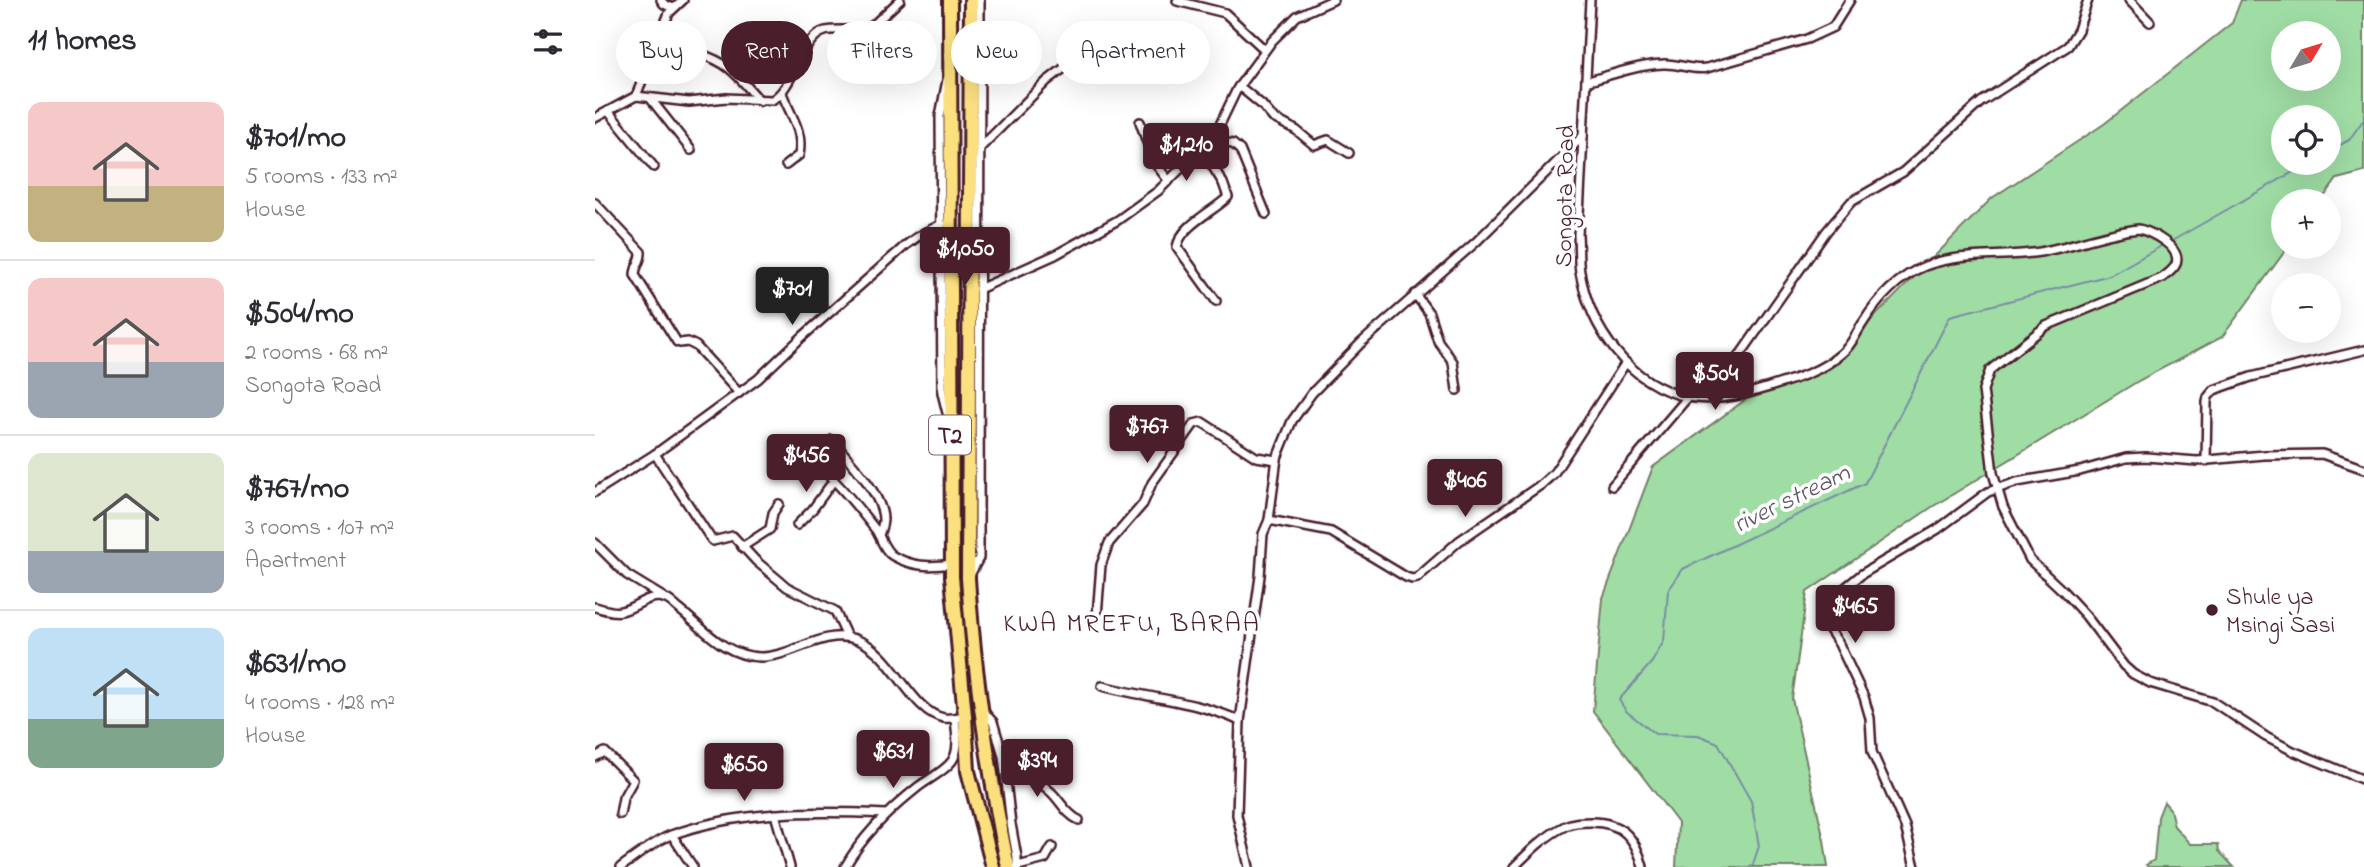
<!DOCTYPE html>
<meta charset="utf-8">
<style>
:root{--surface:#fff;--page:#f2f2f3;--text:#2b2b33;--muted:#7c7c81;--line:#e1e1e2;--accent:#4a1f2b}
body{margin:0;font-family:"Indie Flower",sans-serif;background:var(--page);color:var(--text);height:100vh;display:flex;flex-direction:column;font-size:26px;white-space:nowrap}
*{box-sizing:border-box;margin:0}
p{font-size:23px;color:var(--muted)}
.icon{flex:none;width:38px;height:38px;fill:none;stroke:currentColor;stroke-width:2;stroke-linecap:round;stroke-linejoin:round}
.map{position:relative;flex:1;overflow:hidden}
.drawer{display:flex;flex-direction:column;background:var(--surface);width:595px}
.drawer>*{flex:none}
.hud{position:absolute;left:21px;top:21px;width:665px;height:63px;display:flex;gap:14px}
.needle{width:46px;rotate:52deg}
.fabs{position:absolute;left:1676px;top:21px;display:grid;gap:14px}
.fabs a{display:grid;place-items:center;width:70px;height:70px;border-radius:50%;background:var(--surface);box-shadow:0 7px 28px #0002;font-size:35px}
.price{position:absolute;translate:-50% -60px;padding:0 16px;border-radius:7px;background:var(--accent);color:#fff;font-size:23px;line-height:46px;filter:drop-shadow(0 2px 4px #0008)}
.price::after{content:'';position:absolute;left:50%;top:42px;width:21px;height:16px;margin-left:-10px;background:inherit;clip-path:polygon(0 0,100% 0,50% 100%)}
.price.active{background:#222;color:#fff}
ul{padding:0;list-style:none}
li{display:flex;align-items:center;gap:21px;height:175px;padding:0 28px}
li+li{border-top:2px solid var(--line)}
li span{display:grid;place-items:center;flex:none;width:196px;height:140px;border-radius:14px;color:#555}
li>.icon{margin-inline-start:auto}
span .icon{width:84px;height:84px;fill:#fffc;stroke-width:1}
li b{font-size:30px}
h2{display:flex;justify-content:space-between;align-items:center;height:84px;padding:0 28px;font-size:30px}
.pill{padding:0 24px;border-radius:32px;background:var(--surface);box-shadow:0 7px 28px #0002;font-size:24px;line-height:63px}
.pill.active{background:var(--accent);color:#fff}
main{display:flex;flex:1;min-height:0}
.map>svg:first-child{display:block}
</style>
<main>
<section class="drawer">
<h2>11 homes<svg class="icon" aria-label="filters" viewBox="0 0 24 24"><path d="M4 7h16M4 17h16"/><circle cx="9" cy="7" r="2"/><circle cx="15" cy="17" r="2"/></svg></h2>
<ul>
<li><span style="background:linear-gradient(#f6c9c9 60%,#c2b280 0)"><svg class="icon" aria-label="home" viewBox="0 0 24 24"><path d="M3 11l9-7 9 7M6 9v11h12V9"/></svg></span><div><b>$701/mo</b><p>5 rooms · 133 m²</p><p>House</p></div></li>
<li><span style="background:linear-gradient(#f6c9c9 60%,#9aa5b1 0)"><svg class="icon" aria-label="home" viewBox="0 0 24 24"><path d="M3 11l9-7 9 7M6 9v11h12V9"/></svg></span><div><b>$504/mo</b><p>2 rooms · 68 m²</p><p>Songota Road</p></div></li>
<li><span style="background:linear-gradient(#dfe7d0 70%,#9aa5b1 0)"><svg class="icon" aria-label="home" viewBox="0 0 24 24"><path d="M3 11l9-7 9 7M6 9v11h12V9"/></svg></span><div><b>$767/mo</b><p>3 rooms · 107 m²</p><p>Apartment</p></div></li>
<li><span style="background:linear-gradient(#bfe0f5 65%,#7fa58c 0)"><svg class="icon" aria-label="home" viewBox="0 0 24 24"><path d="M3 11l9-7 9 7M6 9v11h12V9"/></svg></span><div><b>$631/mo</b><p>4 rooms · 128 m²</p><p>House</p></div></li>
</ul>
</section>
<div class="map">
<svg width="1769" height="867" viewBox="0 0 1769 867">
<rect width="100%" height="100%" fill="#fff"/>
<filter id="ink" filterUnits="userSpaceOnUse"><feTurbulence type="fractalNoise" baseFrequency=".0143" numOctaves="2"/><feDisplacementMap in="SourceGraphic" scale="14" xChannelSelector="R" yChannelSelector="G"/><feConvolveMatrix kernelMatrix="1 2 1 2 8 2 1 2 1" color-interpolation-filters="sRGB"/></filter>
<g filter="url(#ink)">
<!-- green -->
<g fill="#a0dda5" stroke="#757e68" stroke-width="2" fill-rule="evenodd">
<path d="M1646,0H1769V172L1742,179L1726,201H1689V247H1693L1627,337L1545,380L1337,507L1212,592L1197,699L1229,840L1233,867H1081L1083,823L998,711L1008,598L1058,467L1164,390L1235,362L1397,198L1509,124L1637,23ZM1689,33H1734V79H1689ZM1689,117H1734V163H1689Z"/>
<path d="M1569,802L1575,809L1579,826L1595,844H1623L1624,851L1639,867H1553L1551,865L1559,860L1563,817Z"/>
</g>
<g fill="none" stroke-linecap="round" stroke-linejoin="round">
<!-- stream -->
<g stroke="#778da5" stroke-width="2">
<path d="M1734,151L1754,140L1769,119"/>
<path d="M1575,242L1714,163"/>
<path d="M1157,867L1164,846L1156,801L1123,743L1103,735L1060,734L1031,711L1024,700L1057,662L1069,641L1073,591L1088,569L1270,483L1355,316L1515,275L1570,244"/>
</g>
<!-- street casing -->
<g stroke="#4a1f2b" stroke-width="12">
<g id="street">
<path d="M66,0L69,4L78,8"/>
<path d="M995,0L983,235C984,247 983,260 985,272C995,328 1034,385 1093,397C1119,402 1146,396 1171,388C1197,380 1226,372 1247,353C1257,345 1261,333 1268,323C1282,300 1304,276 1330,266C1367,252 1407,258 1445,252C1478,246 1510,233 1543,229C1556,231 1590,249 1580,266C1577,271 1571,275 1567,278L1451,326L1395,370L1388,390L1398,473L1408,507L1435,560L1468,591L1491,616L1529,666L1538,674L1555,683L1618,702L1671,737L1698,751L1769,780"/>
<path d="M1534,0L1555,22"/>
<path d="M582,1L630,13L670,50"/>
<path d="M105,54C136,63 144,78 165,101"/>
<path d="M352,80L345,116L347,393L352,413"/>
<path d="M991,82C1015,75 1042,65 1068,64C1084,63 1097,71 1112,68L1212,39L1238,27L1255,0"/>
<path d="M644,86L667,105L678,118L701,130L719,145L733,140L754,153"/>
<path d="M187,93C195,115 209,131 204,155L191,165"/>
<path d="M41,96L74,13L88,0"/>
<path d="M55,98L96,150"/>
<path d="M13,111L59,167"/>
<path d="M0,118L41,96L94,102L131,98L177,100C200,87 206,37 230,31C244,28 259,32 274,29L305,0"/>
<path d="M545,122L559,162L574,181"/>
<path d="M615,140L638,144L645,150L671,214"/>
<path d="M385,148L452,81L490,52"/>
<path d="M607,149L628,183L633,197C618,212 586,225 582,247L621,301"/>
<path d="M0,203L46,252C47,260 40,266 40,275L82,342L85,343L93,342L101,346L144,393"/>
<path d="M384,289L460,255L523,220L563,191L620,135L642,89L677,41L702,16L738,0"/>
<path d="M820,294L834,313L843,341L858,362L862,390"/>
<path d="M1115,398L1231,232L1256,202L1308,172L1386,102L1473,46L1483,30L1493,0"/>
<path d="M237,440C253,459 287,493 288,519C288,524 286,530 284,535"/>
<path d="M199,449C233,468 256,499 280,529C286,537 289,551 298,556C318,567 335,567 357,564"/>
<path d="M60,454L116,539L118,541L138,536L161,561L192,587L240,611L252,637"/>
<path d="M1611,461L1612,402L1613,397L1619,390L1656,377L1769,350"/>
<path d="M1017,486L1093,397"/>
<path d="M0,492L60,454L163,379L207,337L311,245L325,235L347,224"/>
<path d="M674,520L736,532L811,577L817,579L822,578L864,541L947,484L959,473L1030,364"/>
<path d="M202,525L217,510L239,480"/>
<path d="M0,543L32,575L68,597"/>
<path d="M147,547L175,529L178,513L184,504"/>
<path d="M375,575L384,558L385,0"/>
<path d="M0,607C8,609 18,613 26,611C42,608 54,592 71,599C76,601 80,606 84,609C109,629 130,656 165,657C199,657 229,627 263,640C299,654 316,712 349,718C356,719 363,717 370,716"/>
<path d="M502,616L506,565L514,543L548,504L557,483L599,424L607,422L661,457L682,460"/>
<path d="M507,686C553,698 602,701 645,721"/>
<path d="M389,712L398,722L408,755L416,824L422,857V867"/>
<path d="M408,755C424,767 442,779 457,793C466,802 472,815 484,820"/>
<path d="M0,757L10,752L38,780L28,798L25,814"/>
<path d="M180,814L195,867"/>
<path d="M77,835L98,867"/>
<path d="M423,866L450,859L457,847"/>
<path d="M26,867C42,856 58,842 76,835C144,810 220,811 291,814"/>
<path d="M250,867C268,835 294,810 323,787C333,779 349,772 357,761C365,750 361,731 360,718"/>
<path d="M654,867L642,815L645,721L665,576L668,534L674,520L682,458L697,421L717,393L766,343L881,242L988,136"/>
<path d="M919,867C934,852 950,836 970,826C978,822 987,822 996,822C1027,822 1041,838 1048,867"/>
<path d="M1320,867L1310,826L1277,752L1275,718L1269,697L1244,644L1229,621L1245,592L1267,574L1343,529L1393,492L1422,482L1485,471L1531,458L1551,457L1602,461L1669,455L1727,454L1769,469"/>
</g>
</g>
<!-- highway casing -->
<g stroke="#4a1f2b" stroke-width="18">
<g id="highway">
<path d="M355,0L357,577L370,716L373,771L398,867"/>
<path d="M376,0L373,578C379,675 394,772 413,867"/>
</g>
</g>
<!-- street -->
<use href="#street" stroke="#fff" stroke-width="7"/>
<!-- highway -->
<use href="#highway" stroke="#fce080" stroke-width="12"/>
</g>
</g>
<!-- markers -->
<circle fill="#4a1f2b" stroke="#fff" stroke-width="2.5" cx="1617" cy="610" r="7"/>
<g text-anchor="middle" stroke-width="7" stroke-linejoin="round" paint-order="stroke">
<!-- shield labels -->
<rect fill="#fff" stroke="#80626b" stroke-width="2" x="334" y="415.5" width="42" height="39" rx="5"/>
<g font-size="23" font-weight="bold" fill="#4a1f2b">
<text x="355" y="443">T2</text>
</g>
<!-- street labels -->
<g font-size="24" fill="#4a1f2b" stroke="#fff">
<text transform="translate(969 196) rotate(-89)" y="8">Songota Road</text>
</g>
<!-- poi labels -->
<g font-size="24" fill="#4a1f2b" stroke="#fff" text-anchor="start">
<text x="1631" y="604">Shule ya<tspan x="1631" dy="28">Msingi Sasi</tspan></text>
</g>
<!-- water labels -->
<g font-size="26" font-style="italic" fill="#605668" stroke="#fff">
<text transform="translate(1196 497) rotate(-26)" y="9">river stream</text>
</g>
<!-- neighbourhood labels -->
<g font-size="26" letter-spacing="2" fill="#4a1f2b" stroke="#fff">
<text x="537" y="631">KWA MREFU, BARAA</text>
</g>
</g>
</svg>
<div class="fabs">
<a><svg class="needle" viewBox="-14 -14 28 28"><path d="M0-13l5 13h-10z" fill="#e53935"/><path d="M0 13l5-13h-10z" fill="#7c7c81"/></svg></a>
<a><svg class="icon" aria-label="locate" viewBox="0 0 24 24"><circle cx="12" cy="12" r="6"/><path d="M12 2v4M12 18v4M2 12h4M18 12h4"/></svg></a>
<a>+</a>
<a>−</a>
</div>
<b class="price" style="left:591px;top:183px">$1,210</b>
<b class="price" style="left:370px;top:287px">$1,050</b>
<b class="price active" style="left:197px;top:327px">$701</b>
<b class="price" style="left:1120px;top:412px">$504</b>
<b class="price" style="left:552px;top:465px">$767</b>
<b class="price" style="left:211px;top:494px">$456</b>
<b class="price" style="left:870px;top:519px">$406</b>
<b class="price" style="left:1260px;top:645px">$465</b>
<b class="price" style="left:298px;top:790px">$631</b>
<b class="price" style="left:442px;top:799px">$394</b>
<b class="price" style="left:149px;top:803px">$650</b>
<div class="hud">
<a class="pill">Buy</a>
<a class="pill active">Rent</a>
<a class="pill">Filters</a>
<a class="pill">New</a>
<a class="pill">Apartment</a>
</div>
</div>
</main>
